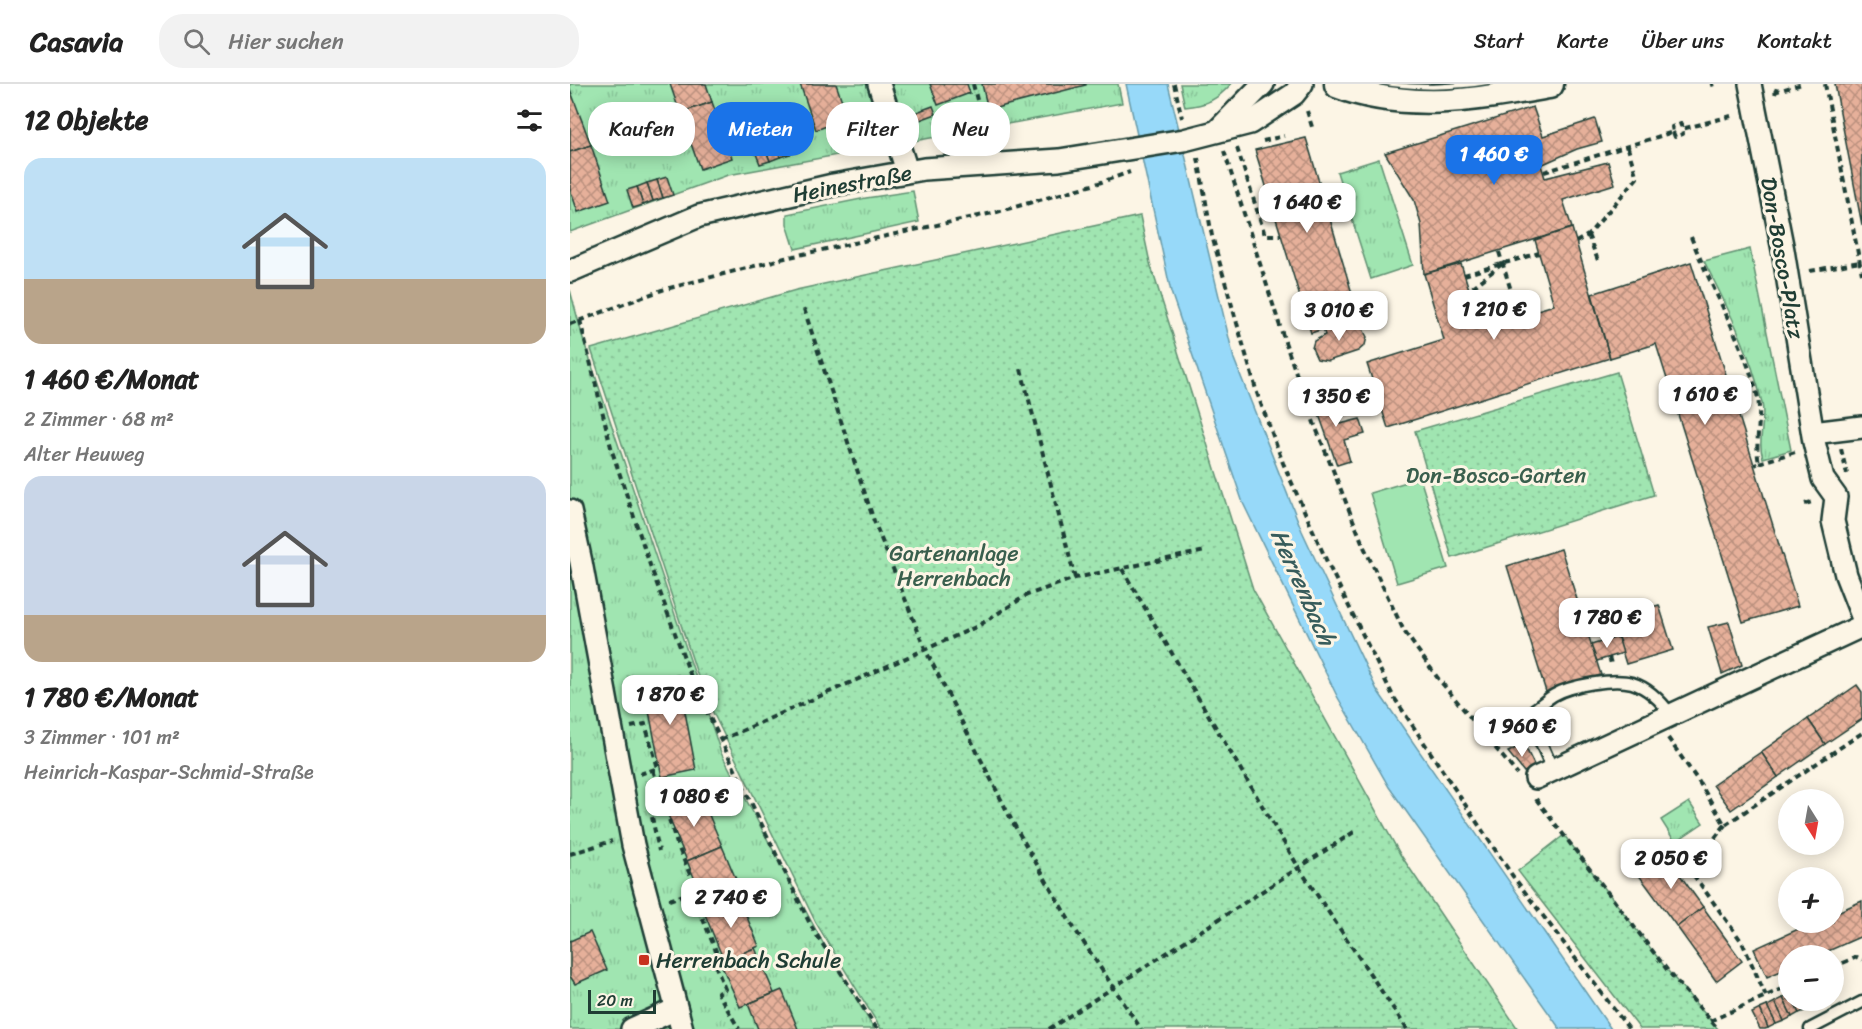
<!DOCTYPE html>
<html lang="de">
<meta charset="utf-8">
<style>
:root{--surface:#fff;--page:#f2f2f2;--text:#222;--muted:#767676;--line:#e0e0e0;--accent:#1a73e8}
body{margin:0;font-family:Sriracha,sans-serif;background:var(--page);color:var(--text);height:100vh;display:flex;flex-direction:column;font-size:22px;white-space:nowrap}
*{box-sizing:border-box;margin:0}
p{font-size:20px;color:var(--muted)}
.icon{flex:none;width:33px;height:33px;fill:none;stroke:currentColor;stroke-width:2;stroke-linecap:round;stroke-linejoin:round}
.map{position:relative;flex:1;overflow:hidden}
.side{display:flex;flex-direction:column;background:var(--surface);width:570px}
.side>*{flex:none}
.top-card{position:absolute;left:18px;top:18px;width:570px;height:54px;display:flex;gap:12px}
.needle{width:39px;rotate:169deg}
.controls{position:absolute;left:1208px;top:705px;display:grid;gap:12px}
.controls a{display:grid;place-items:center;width:66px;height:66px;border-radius:50%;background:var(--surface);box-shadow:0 3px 15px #0003;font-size:30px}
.scale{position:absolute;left:18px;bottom:15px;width:68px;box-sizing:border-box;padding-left:6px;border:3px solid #1f3d34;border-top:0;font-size:16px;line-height:21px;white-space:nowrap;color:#1f3d34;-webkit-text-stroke:4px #fcf5e5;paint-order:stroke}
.price{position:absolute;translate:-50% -51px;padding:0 14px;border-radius:12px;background:#fff;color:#222;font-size:20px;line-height:39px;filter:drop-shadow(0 2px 3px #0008)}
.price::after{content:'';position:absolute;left:50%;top:36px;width:18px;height:14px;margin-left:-9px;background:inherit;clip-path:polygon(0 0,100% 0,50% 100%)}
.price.on{background:var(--accent);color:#fff}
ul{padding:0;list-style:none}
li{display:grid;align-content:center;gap:12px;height:318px;padding:0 24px}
li span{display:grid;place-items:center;height:186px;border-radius:18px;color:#555}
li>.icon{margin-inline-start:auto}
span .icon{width:108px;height:108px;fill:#fffc;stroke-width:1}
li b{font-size:26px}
h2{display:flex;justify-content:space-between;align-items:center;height:72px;padding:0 24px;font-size:26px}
.tag{padding:0 21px;border-radius:24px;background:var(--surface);box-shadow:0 3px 15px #0003;font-size:21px;line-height:54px}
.tag.on{background:var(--accent);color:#fff}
header{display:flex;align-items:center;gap:36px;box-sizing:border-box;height:84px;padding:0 30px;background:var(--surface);border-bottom:2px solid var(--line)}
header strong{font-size:28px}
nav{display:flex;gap:33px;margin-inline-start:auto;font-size:21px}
.search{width:420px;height:54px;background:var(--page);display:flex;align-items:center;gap:15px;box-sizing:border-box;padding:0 21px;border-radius:24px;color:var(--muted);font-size:22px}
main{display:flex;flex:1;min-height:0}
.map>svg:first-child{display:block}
</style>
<header>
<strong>Casavia</strong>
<div class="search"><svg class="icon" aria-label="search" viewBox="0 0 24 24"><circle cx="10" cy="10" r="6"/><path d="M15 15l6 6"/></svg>Hier suchen</div>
<nav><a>Start</a><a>Karte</a><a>Über uns</a><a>Kontakt</a></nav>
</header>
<main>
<section class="side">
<h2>12 Objekte<svg class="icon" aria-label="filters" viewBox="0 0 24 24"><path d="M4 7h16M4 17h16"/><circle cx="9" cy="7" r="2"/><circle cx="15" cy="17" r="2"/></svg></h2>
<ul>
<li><span style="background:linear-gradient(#bfe0f5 65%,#b9a48a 0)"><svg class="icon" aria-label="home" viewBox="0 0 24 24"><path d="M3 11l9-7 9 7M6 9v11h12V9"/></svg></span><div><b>1 460 €/Monat</b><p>2 Zimmer · 68 m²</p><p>Alter Heuweg</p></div></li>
<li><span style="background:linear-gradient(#c9d6e8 75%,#b9a48a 0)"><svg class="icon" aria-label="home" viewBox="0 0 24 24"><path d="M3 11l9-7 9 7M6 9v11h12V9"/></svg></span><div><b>1 780 €/Monat</b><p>3 Zimmer · 101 m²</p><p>Heinrich-Kaspar-Schmid-Straße</p></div></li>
</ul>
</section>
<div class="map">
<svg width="1292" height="945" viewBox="0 0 1292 945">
<defs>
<pattern id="grass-tufts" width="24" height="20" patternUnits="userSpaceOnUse" patternTransform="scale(1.5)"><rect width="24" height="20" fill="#a0e5b1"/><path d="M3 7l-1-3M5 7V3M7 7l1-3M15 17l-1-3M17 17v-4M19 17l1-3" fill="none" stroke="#89c599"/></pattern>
<pattern id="garden-dots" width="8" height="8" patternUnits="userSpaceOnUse" patternTransform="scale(1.5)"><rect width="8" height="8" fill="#a0e5b1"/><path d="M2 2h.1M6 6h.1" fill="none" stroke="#89c599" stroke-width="1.8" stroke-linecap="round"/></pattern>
<pattern id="building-cross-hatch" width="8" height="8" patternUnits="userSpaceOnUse" patternTransform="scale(1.5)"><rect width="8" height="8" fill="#e6b09a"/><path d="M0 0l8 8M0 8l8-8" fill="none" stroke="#ba907e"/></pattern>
</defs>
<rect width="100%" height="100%" fill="#fcf5e5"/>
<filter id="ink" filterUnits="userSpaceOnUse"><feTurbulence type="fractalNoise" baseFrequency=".0167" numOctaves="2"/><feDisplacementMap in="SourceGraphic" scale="12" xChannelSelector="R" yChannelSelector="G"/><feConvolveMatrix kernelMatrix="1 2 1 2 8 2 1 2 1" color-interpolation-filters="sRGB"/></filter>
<g filter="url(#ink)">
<!-- grass -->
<g fill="url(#grass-tufts)" stroke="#609172" stroke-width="1.5">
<path d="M0,0H548L552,19L158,91L0,148Z"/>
<path d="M610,0H661C647,16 636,21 615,23Z"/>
<path d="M809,75L843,181L801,195L767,88Z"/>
<path d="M343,107L349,138L225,165L217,140V130L296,114Z"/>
<path d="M1180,165L1221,366L1193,374C1187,357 1196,338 1192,319C1181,269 1157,222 1134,177Z"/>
<path d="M0,206L14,258L151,669L253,859L304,945H0Z"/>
<path d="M1119,718L1133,739L1105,758L1091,736Z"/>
</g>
<!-- garden -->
<g fill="url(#garden-dots)" stroke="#609172" stroke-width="1.5">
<path d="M570,132L580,179L683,505L830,770L948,945H311L246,839L133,608L21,265L226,206Z"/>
<path d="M1047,288L1084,411L882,474L845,347Z"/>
<path d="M994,751L1098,887L1148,945H1070L948,787Z"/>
</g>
<!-- pitch -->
<path fill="#a0e5b1" stroke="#609172" stroke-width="1.5" d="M850,394L878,484L827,499L800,409Z"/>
<!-- water -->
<path fill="#97d9f9" stroke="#679baa" stroke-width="1.5" d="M556,0H598L664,275L732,447L770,528L807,606L1041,945H990L819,703L767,612L673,419L601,208Z"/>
<!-- building -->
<g fill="url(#building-cross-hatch)" stroke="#1f3d34" stroke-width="1.5">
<path d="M100,0H136L142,18L110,29Z"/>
<path d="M230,0H266L278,34L246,46Z"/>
<path d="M360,0H397L400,9L368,21Z"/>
<path d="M412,0H516V1L418,26Z"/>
<path d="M1265,0H1292V141L1270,28Z"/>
<path d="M0,5L21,61L0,68Z"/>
<path d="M142,18L162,74L130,85L110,29Z"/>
<path d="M363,22L366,30L347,37L344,29Z"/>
<path d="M963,23L973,52L1025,35L1032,58L1007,65L971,81L975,94L1038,78L1045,100L993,116L1002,144L854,190L851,140L844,116L815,69Z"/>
<path d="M223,48L230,66L220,70L214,52Z"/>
<path d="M214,52L220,70L210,73L204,55Z"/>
<path d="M736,54L789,233L741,249L685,66Z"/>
<path d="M204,55L210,73L200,77L193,59Z"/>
<path d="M193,59L200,77L190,80L183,62Z"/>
<path d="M21,61L40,117L8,128L0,105V68Z"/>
<path d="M97,93L103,111L93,114L87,96Z"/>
<path d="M87,96L93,114L83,117L77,99Z"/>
<path d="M77,99L83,117L73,121L67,103Z"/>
<path d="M67,103L73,121L63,124L57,106Z"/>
<path d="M1002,144L1040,274L818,344L797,280L874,256L854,190L891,180L911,243L984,221L965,156Z"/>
<path d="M1121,178L1228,522L1173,538L1086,260L1040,274L1022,210Z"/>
<path d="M774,238L776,244L785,242L793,245L797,253L795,261L788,267L758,277L747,275L742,264L744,257L755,251L753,245Z"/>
<path d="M756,306L770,340L790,335L795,350L774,356L780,377L767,381L742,311Z"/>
<path d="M991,465L1031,591L976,608L937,482Z"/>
<path d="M1089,521L1103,566L1056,580L1042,535Z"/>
<path d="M1159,538L1172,581L1152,590L1138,543Z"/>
<path d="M1048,553L1053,569L1027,577L1021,561Z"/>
<path d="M108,591L126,686L92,693L73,597Z"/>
<path d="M1287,601L1292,608V635L1255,660L1238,635Z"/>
<path d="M1238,635L1255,660L1208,693L1191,668Z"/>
<path d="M954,660L965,683L954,688L938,668Z"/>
<path d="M1191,668L1208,693L1161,726L1143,701Z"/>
<path d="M131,712L152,762L117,777L96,726Z"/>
<path d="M152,762L173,812L138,826L117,777Z"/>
<path d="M1095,770L1133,823L1107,843L1068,790Z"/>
<path d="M169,814L189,862L154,877L134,828Z"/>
<path d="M1292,817V852L1247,872H1218V884L1197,893L1184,865L1244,838H1263V830Z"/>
<path d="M1133,823L1172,877L1146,897L1107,843Z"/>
<path d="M20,848L37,886L5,900L0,892V857Z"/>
<path d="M185,864L204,909L170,923L150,878Z"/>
<path d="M212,906L228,945H188L178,920Z"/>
<path d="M1218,912V916H1223L1229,929L1222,933L1213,914Z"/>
<path d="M1213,914L1222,933L1214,937L1205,918Z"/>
<path d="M1223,916H1233L1237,926L1229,929Z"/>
<path d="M1205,918L1214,937L1206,940L1197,922Z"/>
<path d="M1197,922L1206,940L1198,944L1190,925Z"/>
<path d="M1190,925L1198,944L1195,945H1190L1182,929Z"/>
</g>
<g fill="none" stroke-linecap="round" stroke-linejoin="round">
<!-- lane casing -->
<g stroke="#1f3d34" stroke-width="15">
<g id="lane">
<path d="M983,686L968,652L965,625C971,621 977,615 984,611C1001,601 1044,594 1062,599C1079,604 1092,618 1102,632"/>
<path d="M1240,945L1292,918"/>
</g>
</g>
<!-- street casing -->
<g stroke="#1f3d34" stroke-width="26">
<g id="street">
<path d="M309,0L337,87"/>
<path d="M1180,0L1213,166L1244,358L1253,395L1266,413L1263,437L1276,491L1292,532"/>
<path d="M647,47L693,0"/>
<path d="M0,187L129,132L263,101L354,85L489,76L614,56L680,39L724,10L732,0"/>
<path d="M1243,349L1292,343"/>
<path d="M0,427L11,478L63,761L112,945"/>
<path d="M966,694L1292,542"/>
<path d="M62,945L106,925"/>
</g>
</g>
<!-- secondary casing -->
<g stroke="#1f3d34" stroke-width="33">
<path id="secondary" d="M769,0C837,26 909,12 979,0"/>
</g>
<!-- path -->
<g stroke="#1f3d34" stroke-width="4" stroke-dasharray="6 4.5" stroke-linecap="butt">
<path d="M403,0L418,60"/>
<path d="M604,0L612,34"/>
<path d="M1255,0L1292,190"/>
<path d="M1141,1L1144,0"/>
<path d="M1204,8L1232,0"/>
<path d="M1205,10L1208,0"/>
<path d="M737,27L743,46"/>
<path d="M1103,48L1105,53L1113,50L1112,45"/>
<path d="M693,57L714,52"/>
<path d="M667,64L695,151H711"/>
<path d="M654,67L715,258L744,339L794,463L834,547L867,593L947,690"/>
<path d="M628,74L642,152L687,309L713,379L758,480L823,612L942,791L1059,945"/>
<path d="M974,88L1103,48L1102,43L1111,40L1112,45L1165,31"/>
<path d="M1018,151L1029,179"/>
<path d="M1121,153C1142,206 1172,255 1187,310C1193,334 1184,356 1189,379L1185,381"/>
<path d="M1006,158L1018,151L1067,94L1057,61"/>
<path d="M929,168L949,232"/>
<path d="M932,180L902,204L914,238L948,227"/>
<path d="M1240,187L1290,178"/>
<path d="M894,191L969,169"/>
<path d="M234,225L304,437L356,567L442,737L500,838L571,945"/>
<path d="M10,236L42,367L80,481L124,601L241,842L307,945"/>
<path d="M0,240L92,206L215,174L427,128L526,100L560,88"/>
<path d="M451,285L505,494"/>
<path d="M1271,365L1277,390"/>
<path d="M1189,379L1225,368"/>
<path d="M1235,420L1245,417"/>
<path d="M552,485L729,784L837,945"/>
<path d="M1039,573L1042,583"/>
<path d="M61,643L75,640L88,684L70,690"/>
<path d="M1098,654L1129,698L1155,741L1292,649"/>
<path d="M151,656L408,542L457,511L505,494L635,467"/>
<path d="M83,686L107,760L124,800L122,808"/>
<path d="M966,715L1098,887L1148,945"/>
<path d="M82,733L89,767"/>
<path d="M1155,741L1120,786L1172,858L1196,912"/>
<path d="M0,770L42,757"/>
<path d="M99,816L122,808L146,867L141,871L155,905L148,909L169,945"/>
<path d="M1263,883L1287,873L1292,876"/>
<path d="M1140,937L1218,902"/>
<path d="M479,945L784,748"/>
</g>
<!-- lane -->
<use href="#lane" stroke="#fcf5e5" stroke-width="10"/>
<!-- street -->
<use href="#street" stroke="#fcf5e5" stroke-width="21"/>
<!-- secondary -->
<use href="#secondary" stroke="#fcf5e5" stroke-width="28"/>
<!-- tram -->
<path stroke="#1f3d34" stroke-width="1.5" d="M806,0C846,8 883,7 923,0"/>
</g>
</g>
<!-- markers -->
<rect fill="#c8321e" stroke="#fcf5e5" stroke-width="2" x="68" y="870" width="12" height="12" rx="3"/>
<g text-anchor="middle" stroke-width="6" stroke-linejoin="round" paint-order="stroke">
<!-- street labels -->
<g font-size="22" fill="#1f3d34" stroke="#fcf5e5">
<text transform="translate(282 99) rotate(-11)" y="8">Heinestraße</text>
<text transform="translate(1213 174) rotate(80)" y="8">Don-Bosco-Platz</text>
</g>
<!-- park labels -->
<g font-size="22" fill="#395f4d" stroke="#fcf5e5">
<text x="926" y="399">Don-Bosco-Garten</text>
<text x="384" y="477">Gartenanlage<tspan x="384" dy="25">Herrenbach</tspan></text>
</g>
<!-- poi labels -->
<g font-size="22" fill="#1f3d34" stroke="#fcf5e5" text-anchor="start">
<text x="86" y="884">Herrenbach Schule</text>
</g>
<!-- water labels -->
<g font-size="24" font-style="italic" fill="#375c5b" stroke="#fcf5e5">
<text transform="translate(733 503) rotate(66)" y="8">Herrenbach</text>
</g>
</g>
</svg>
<div class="controls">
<a><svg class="needle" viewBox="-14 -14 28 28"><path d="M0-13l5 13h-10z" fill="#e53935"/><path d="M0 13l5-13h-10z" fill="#767676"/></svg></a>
<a>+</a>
<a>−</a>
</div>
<div class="scale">20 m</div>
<b class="price on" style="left:924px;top:102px">1 460 €</b>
<b class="price" style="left:737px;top:150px">1 640 €</b>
<b class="price" style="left:924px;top:257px">1 210 €</b>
<b class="price" style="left:769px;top:258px">3 010 €</b>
<b class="price" style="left:1135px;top:342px">1 610 €</b>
<b class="price" style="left:766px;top:344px">1 350 €</b>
<b class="price" style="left:1037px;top:565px">1 780 €</b>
<b class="price" style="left:100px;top:642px">1 870 €</b>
<b class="price" style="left:952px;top:674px">1 960 €</b>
<b class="price" style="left:124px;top:744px">1 080 €</b>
<b class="price" style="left:1101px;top:806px">2 050 €</b>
<b class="price" style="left:161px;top:845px">2 740 €</b>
<div class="top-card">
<a class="tag">Kaufen</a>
<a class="tag on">Mieten</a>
<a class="tag">Filter</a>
<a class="tag">Neu</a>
</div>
</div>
</main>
